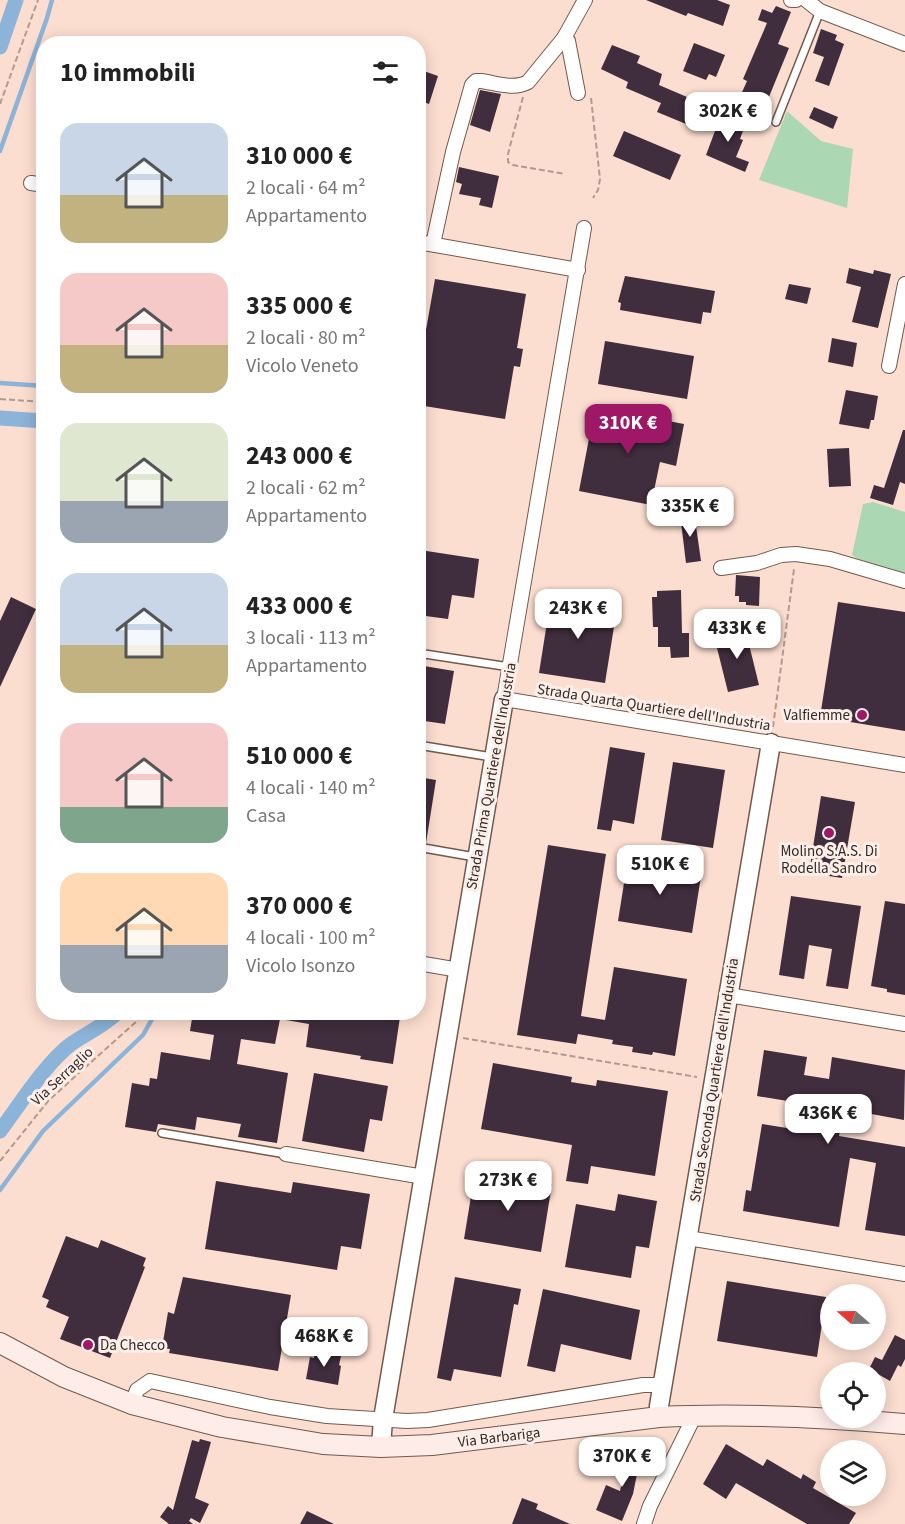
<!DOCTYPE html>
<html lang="it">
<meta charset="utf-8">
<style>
:root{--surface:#fff;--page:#f6f6f6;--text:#222;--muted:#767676;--accent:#9e1867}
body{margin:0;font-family:"Source Sans 3",sans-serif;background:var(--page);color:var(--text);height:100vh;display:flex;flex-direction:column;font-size:22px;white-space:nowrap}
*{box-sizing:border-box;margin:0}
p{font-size:20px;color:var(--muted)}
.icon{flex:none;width:33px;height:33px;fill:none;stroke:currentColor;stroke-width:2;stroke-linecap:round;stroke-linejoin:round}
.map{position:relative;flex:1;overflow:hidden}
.details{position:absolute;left:36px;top:36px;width:390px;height:984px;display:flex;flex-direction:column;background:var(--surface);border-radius:24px;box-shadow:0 3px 15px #0003}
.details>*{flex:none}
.needle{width:39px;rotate:290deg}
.controls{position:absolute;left:820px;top:1284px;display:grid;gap:12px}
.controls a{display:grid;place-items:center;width:66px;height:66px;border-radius:50%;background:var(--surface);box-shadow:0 3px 15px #0003;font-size:30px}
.price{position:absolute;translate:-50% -51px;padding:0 14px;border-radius:12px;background:#fff;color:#222;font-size:20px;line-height:39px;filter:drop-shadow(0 2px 3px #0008)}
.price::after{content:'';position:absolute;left:50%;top:36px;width:18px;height:14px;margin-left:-9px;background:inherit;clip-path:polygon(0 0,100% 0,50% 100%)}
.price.active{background:var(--accent);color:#fff}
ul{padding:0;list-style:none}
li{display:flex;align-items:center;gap:18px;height:150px;padding:0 24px}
li span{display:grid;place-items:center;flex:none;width:168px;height:120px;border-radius:18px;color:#555}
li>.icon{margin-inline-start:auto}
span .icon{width:72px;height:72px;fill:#fffc;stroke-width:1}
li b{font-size:26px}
h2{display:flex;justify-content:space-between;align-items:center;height:72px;padding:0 24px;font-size:26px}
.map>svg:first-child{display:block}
</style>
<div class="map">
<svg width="905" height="1524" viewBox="0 0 905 1524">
<rect width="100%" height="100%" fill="#fcded0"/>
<!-- green -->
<g fill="#abd7b3">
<path d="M787,111L821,141L853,149L847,208L759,180Z"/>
<path d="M873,502L905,512V574L858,559L852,555L863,504Z"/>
</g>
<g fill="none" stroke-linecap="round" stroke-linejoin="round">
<!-- stream -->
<g stroke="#8cb3d8" stroke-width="4.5">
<path d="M0,151L47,18L52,0"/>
<path d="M0,383L44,386"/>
<path d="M0,1190L43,1131L143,1035L156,1012"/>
</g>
<!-- canal -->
<g stroke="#8cb3d8" stroke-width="15">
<path d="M0,47L16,0"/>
<path d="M0,418L44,421"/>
<path d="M0,1131C20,1104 46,1063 71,1044C87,1033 104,1026 118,1012"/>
</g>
</g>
<!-- building -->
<g fill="#402d3d">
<path d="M646,0H717L730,5L723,26L688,13L686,16Z"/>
<path d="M776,6L791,12L778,44L789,48L764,109L739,99L747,81L743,79L767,23L758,20L762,9L772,13Z"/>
<path d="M821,29L837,35L835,40L844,44L829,86L815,81L824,57L813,53Z"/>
<path d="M694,43L725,55L716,77L709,74L706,80L683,71Z"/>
<path d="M612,45L640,56L637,63L662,74L659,85L694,100L686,124L657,112L661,103L626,88L628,82L601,69Z"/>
<path d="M418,69L438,76L429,104L418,100Z"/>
<path d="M480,90L501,94L490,132L470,125Z"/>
<path d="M814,107L838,117L833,129L809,118Z"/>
<path d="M721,115L745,125L740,139L743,140L736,157L749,162L745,172L706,155Z"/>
<path d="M624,131L681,155L670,180L613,156Z"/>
<path d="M459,167L499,176L492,208L479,205L481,198L459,194L462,184L456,182Z"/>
<path d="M849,268L873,274L874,270L891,274L878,328L852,322L861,287L846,283Z"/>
<path d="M625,276L715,291L711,313L703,312L701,324L620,310L621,303L618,302Z"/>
<path d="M435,279L526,294L517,348L523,349L520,367L514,366L505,419L418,405V375Z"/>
<path d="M789,284L811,288L807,304L785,299Z"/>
<path d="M832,338L857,343L853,367L828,362Z"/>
<path d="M605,341L694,356L687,399L598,384Z"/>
<path d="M846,390L878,396L874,420H871L869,429L839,424Z"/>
<path d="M595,407L684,424L676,466L660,462L651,505L579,491Z"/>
<path d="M903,430H905V484L900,482L893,505L870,498L874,485L884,488Z"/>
<path d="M849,448L851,486L829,487L827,449Z"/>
<path d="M694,512L701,561L686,563L680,514Z"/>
<path d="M420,550L479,559L474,598L452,595L448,619L418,615V564Z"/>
<path d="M736,575L760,577L759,606L746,605V602H739V596H735Z"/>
<path d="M681,590L682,633H689V657L671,658L670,647H658V627H653L652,597H657V591Z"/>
<path d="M11,597L36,609L0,687V621Z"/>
<path d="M551,597L617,608L605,683L539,673Z"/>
<path d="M838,602L905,612V731L820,717Z"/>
<path d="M745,628L759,685L728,692L714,636Z"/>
<path d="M418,665L454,671L445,724L418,720Z"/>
<path d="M610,747L645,753L634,824L613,820L611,831L597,829Z"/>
<path d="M673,762L725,770L713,848L661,840Z"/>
<path d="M418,777L436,780L426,843L418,841Z"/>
<path d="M821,796L855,802L842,878L809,873Z"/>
<path d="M548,845L606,854L581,1016L605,1020L614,967L687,979L675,1056L653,1052L652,1055L632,1052L633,1047L612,1044L613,1040L578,1034L576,1044L517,1035Z"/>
<path d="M628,858L702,870L692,933L618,921Z"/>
<path d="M791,896L861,906L848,989L826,986L832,949L809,945L804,979L779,975Z"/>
<path d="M885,901L905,904V995L887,992V989L871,986Z"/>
<path d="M193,1012H372L400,1017L393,1064L360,1059L361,1056L306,1047L309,1024L280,1019L275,1044L241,1039L237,1064L288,1073L277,1143L238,1137L241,1124L197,1117L195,1130L158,1124L156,1132L125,1127L132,1083L149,1086L150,1078L157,1079L161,1052L210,1060L214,1035L190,1031Z"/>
<path d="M764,1050L807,1057L804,1075L829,1079L832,1057L905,1070L904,1120L844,1109L839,1136L905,1147V1236L865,1230L876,1163L850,1158L839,1227L743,1211L746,1190L751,1191L762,1124L818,1133L824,1107L757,1096Z"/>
<path d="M493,1063L572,1077L571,1082L596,1086L597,1080L668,1091L655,1176L591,1166L588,1184L566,1181L572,1145L481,1129Z"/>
<path d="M314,1073L388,1086L382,1121L370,1119L364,1152L302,1141Z"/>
<path d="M475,1172L552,1184L541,1252L464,1239Z"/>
<path d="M216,1181L291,1193L293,1182L370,1194L361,1249L341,1246L337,1270L205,1249Z"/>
<path d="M618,1194L657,1201L649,1248L636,1246L631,1278L565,1267L576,1204L615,1211Z"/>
<path d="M66,1236L98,1248L101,1240L146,1258L143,1266L145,1267L110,1358L60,1339L69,1317L46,1307L49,1300L42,1297Z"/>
<path d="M183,1277L291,1295L278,1371L169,1353L170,1349L162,1348L168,1312L174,1314Z"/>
<path d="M455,1277L521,1289L518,1305L514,1304L501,1377L454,1369L451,1381L437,1378Z"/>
<path d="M727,1281L826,1297L817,1357L717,1341Z"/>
<path d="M543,1289L640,1310L631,1360L561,1344L555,1372L527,1366Z"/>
<path d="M895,1335L905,1340V1359L901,1367L898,1365L890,1381L869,1369L875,1357L882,1360Z"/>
<path d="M315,1351L341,1356L339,1365L341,1366L338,1385L306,1379L310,1357L314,1358Z"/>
<path d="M200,1439L211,1442L195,1498L209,1504L200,1523L191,1518L189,1521L193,1524H169L160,1517L168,1506L173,1510L192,1440L199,1442Z"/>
<path d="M726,1444L763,1466L767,1459L801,1479L803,1474L816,1482L813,1488L856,1513L849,1524H807L736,1483L726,1499L703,1484Z"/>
<path d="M629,1446L642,1449L633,1494L622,1521L596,1510L606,1485L620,1491Z"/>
<path d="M522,1498L538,1504L536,1509L570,1524H512Z"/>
<path d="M307,1511L334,1524H300Z"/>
</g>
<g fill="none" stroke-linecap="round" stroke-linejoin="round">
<!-- service casing -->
<g stroke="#72594d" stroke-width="10">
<g id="service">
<path d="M776,122L820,11"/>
<path d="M418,653L510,667"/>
<path d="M418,745L492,757"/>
<path d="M418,847L475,857"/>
<path d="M162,1133L286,1154"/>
</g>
</g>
<!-- minor casing -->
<g stroke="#72594d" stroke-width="16">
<g id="minor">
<path d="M791,0H796"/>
<path d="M806,0L820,11L905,44"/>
<path d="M564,38L568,41L578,93"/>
<path d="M31,183L44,185"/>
<path d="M584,228L504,699L905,765"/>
<path d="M418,242L578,270"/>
<path d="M433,244L453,152L472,85L476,81H481C496,83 514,90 528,82L564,38L585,0"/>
<path d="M889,366L905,284"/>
<path d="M721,568L757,563L781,555L796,554L830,559L905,581"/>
<path d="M418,963L459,970"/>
<path d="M728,995L905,1024"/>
<path d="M286,1154L424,1177"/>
<path d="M688,1238L905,1274"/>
<path d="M132,1404L137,1390L150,1381L270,1407L327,1416L407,1421L428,1420L643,1385H662"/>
<path d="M644,1524L650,1506L691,1423L690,1416"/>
</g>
</g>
<!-- tertiary casing -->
<g stroke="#72594d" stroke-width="21">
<g id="tertiary">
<path d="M659,1417V1406L771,743"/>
<path d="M381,1447L383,1419L504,699"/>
</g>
</g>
<!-- secondary casing -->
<g stroke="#72594d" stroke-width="22">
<path id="secondary" d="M0,1343L64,1377L132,1404L222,1427L323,1444L381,1447L432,1445L659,1417C742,1413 823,1417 905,1424"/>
</g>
<!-- path -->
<g stroke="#b19a8f" stroke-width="2" stroke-dasharray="6 3" stroke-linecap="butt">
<path d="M523,97L508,154V162L513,165L565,174"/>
<path d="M591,98L600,179L598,190L593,198"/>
<path d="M0,104L38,0"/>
<path d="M0,399L44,402"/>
<path d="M773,727L794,569"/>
<path d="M463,1038L697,1077"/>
<path d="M0,1161L49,1100L147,1012"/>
</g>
<!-- service -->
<use href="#service" stroke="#fff" stroke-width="7"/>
<!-- minor -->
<use href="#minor" stroke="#fff" stroke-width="14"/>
<!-- tertiary -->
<use href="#tertiary" stroke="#fff" stroke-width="18"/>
<!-- secondary -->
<use href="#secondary" stroke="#feece8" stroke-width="20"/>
</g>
<!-- markers -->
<g fill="#9e1867" stroke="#fcefea" stroke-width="2">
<circle cx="862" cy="715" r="6"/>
<circle cx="829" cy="833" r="6"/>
<circle cx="88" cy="1345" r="6"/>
</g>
<g text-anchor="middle" stroke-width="6" stroke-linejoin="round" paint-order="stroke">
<!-- street labels -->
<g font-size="15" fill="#352a25" stroke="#fcefea">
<text transform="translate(654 707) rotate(9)" y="5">Strada Quarta Quartiere dell'Industria</text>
<text transform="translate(491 776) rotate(-80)" y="5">Strada Prima Quartiere dell'Industria</text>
<text transform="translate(62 1076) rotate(-43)" y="5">Via Serraglio</text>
<text transform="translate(714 1080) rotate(-81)" y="5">Strada Seconda Quartiere dell'Industria</text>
<text transform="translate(499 1437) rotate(-7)" y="5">Via Barbariga</text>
</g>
<!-- poi labels -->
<g font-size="15" fill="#352a25" stroke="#fcefea" text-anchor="end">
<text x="850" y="720">Valfiemme</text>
<text x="829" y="856" text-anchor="middle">Molino S.A.S. Di<tspan x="829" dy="17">Rodella Sandro</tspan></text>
<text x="100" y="1350" text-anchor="start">Da Checco</text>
</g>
</g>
</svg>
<div class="controls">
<a><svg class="needle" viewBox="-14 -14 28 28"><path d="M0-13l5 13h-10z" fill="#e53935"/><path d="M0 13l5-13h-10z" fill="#767676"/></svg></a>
<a><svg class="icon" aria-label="locate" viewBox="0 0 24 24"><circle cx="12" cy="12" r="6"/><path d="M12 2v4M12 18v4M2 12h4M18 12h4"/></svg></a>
<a><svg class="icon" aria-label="layers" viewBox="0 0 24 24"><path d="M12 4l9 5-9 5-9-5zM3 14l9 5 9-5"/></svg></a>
</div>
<b class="price" style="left:728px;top:143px">302K €</b>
<b class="price active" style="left:628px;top:455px">310K €</b>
<b class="price" style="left:690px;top:538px">335K €</b>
<b class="price" style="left:578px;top:640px">243K €</b>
<b class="price" style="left:737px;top:660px">433K €</b>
<b class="price" style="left:660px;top:896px">510K €</b>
<b class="price" style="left:828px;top:1145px">436K €</b>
<b class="price" style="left:508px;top:1212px">273K €</b>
<b class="price" style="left:324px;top:1368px">468K €</b>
<b class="price" style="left:622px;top:1488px">370K €</b>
<section class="details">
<h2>10 immobili<svg class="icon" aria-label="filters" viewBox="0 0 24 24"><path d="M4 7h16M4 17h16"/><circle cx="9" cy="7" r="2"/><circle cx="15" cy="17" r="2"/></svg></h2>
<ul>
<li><span style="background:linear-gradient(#c9d6e8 60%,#c2b280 0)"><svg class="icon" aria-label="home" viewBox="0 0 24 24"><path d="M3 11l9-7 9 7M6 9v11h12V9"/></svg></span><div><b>310 000 €</b><p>2 locali · 64 m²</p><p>Appartamento</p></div></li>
<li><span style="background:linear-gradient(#f6c9c9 60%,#c2b280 0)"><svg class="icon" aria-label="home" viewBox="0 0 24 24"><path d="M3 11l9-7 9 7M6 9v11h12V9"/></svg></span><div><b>335 000 €</b><p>2 locali · 80 m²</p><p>Vicolo Veneto</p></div></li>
<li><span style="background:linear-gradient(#dfe7d0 65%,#9aa5b1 0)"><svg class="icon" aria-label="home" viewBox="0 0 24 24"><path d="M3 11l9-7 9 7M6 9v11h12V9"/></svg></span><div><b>243 000 €</b><p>2 locali · 62 m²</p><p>Appartamento</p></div></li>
<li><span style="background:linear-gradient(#c9d6e8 60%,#c2b280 0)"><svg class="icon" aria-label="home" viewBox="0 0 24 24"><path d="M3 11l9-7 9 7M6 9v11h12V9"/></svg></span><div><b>433 000 €</b><p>3 locali · 113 m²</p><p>Appartamento</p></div></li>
<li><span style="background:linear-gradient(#f6c9c9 70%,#7fa58c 0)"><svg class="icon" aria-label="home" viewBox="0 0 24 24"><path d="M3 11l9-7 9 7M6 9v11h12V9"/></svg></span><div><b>510 000 €</b><p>4 locali · 140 m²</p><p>Casa</p></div></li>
<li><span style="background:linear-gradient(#ffd9b3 60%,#9aa5b1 0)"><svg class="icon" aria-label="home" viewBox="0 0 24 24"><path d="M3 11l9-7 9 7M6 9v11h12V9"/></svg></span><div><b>370 000 €</b><p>4 locali · 100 m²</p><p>Vicolo Isonzo</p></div></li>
</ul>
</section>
</div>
